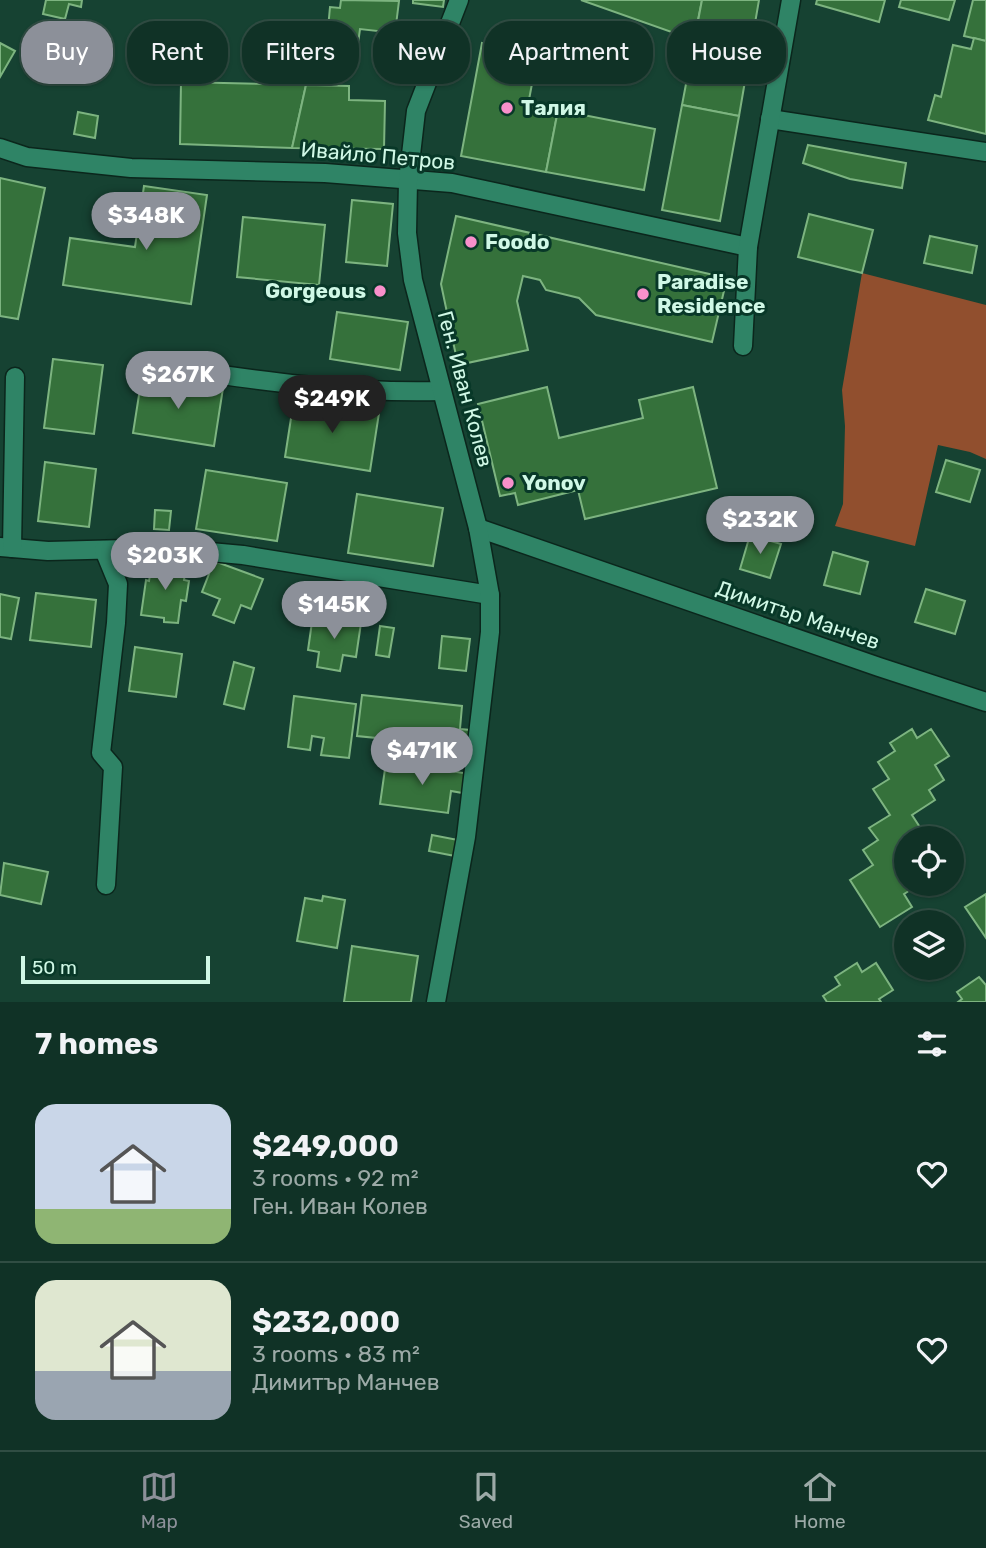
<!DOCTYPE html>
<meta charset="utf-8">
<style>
:root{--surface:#103226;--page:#1e3e32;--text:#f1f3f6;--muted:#9caaa7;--line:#304d43;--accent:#8c9099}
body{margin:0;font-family:Rubik,sans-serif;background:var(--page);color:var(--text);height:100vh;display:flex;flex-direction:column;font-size:26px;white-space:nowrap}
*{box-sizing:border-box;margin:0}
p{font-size:23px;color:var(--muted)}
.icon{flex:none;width:38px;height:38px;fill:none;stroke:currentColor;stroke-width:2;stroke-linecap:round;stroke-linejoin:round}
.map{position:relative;height:1002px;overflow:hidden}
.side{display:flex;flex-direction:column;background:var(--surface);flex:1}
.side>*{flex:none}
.hud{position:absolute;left:21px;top:21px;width:945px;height:63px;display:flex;gap:14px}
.tools{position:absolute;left:894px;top:826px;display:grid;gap:14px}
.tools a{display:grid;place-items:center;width:70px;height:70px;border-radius:50%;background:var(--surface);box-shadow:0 2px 5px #0004,0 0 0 2px var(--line);font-size:35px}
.scale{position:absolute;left:21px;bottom:18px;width:189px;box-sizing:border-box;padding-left:7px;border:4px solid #d0f8e6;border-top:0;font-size:19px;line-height:24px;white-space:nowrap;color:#d0f8e6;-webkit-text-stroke:5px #083828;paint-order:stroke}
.price{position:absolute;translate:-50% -60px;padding:0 16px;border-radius:24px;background:var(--accent);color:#fff;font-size:23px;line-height:46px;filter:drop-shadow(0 2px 4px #0008)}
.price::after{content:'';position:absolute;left:50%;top:42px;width:21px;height:16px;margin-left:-10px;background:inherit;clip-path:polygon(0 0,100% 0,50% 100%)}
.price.current{background:#222;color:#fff}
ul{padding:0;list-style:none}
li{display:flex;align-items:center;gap:21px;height:175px;padding:0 35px}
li+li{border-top:2px solid var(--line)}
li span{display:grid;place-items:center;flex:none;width:196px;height:140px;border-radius:21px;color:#555}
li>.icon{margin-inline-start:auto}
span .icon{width:84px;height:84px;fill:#fffc;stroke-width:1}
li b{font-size:30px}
h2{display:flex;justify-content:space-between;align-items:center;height:84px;padding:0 35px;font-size:30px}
.pill{padding:0 24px;border-radius:28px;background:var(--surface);box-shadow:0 2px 5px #0004,0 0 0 2px var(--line);font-size:24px;line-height:63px}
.pill.current{background:var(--accent);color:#fff}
.tabs{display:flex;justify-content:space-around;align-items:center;height:98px;border-top:2px solid var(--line);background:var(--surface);font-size:19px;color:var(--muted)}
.tabs a{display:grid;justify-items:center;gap:4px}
.tabs .current{color:var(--accent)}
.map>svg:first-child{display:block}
</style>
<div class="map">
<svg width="986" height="1002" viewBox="0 0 986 1002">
<rect width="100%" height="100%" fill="#164232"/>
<!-- green -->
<path fill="#914f2e" d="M862,273L986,305V459L970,452L938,445L915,546L835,526L843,504L845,426L842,390Z"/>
<!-- building -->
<g fill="#35713b" stroke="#7db480" stroke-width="2">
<path d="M46,0H82L81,7L69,4L65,19L43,14Z"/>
<path d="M341,0L399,1L395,33L360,29L358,44L327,40L330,7L340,8Z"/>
<path d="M413,0H444L443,7L413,3Z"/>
<path d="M581,0H702L694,40Z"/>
<path d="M702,0H759L739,116L682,105Z"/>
<path d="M817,0H885L879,22L816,4Z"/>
<path d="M901,0H955L949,20L899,7Z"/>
<path d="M973,0H986V41L964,36Z"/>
<path d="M42,34L78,45L67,81L31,70Z"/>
<path d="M974,38L986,41V134L928,120L935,95L941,97L953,45L971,49Z"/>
<path d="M0,43L15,51L0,77Z"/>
<path d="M482,43L538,52L528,105L558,110L546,172L461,156Z"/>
<path d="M181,82L306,85L292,148L180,144Z"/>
<path d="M306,85L349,86V100L385,101L384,149L292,148Z"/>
<path d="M682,105L739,116L720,221L662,210Z"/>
<path d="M558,110L655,129L644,190L546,172Z"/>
<path d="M78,112L98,116L95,138L74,134Z"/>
<path d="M808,145L906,163L902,188L850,179L803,163Z"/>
<path d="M0,178L45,188L18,319L0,316Z"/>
<path d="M144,186L207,195L191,304L63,285L70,238L135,247Z"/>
<path d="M352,200L393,204L387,266L346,262Z"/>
<path d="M809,214L873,230L862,273L798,257Z"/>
<path d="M456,216L727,278L712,342L596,315L579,298L546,290L540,280L523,276L517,301L528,350L458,365L441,284Z"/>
<path d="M243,217L325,225L319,285L237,277Z"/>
<path d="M930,236L977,246L972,273L924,263Z"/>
<path d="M337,312L408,322L400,370L330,359Z"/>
<path d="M53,359L103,365L94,434L44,428Z"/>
<path d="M142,376L223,388L214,446L133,433Z"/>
<path d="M547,387L559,438L643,418L639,400L693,387L717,488L585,519L578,490L518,505L515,493L500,496L478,404Z"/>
<path d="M294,399L379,413L370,471L285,457Z"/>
<path d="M946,460L980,470L970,502L936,492Z"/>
<path d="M45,462L96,469L89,527L38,521Z"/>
<path d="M206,470L287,483L277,541L196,529Z"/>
<path d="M357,494L443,508L433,566L348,553Z"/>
<path d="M155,510L171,511L169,530L154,529Z"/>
<path d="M750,535L781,544L770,578L740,569Z"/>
<path d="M833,552L868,562L860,594L824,585Z"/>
<path d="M214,561L263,579L251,609L241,605L234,623L213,615L220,599L202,592Z"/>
<path d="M157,563L186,567L184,580L189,581L186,601L181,600L178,623L164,622V618L141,615L146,580L149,581L151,570Z"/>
<path d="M926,589L965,601L955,634L915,622Z"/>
<path d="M36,593L96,600L91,647L30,640Z"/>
<path d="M0,594L19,598L11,639L0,637Z"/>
<path d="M313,615L361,623L356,657L343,655L340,671L317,667L319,652L308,650Z"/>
<path d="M380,626L394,628L389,657L376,655Z"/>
<path d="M442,636L470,639L466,671L439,668Z"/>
<path d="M135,647L182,654L176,697L129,691Z"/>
<path d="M234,662L254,668L244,709L224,704Z"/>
<path d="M362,695L462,706L460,729L470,730L467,761L446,758L447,745L357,736Z"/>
<path d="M294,696L356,704L349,758L321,755L324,738L312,736L310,750L288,747Z"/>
<path d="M912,729L917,738L931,729L949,756L935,765L944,780L929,790L935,800L912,815L927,838H906V884H920L904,894L912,907L880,927L850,880L873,865L863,850L878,840L869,828L890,815L873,789L889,779L878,762L895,751L890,743Z"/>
<path d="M386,762L471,774L468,794L451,791L448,813L380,804Z"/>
<path d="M432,835L458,840L455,856L429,851Z"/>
<path d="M4,863L48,872L41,904L0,895Z"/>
<path d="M986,894V938L965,907Z"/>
<path d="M323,896L345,900L337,948L297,941L305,898L322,901Z"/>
<path d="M352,946L418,956L411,1002H344Z"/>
<path d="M857,963L862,972L876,963L893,990L879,999L881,1002H827L823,996L840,985L835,977Z"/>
<path d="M979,977L986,985V1002H958L962,999L957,992Z"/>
</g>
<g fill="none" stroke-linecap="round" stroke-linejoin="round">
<!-- minor casing -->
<g stroke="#0b261c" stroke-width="21">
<g id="minor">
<path d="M770,119L986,152"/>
<path d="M0,148L27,157L131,168L325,173L452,183L748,247"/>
<path d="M743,346L748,247L791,0"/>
<path d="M151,365C248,379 344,394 442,391"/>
<path d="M478,528L879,667L986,702"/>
<path d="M0,547L48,551L166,548L243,555L490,595"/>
<path d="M12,548L15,377"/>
<path d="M104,550L118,584L116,623L101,753L113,767L106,885"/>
<path d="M436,1002L466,837L490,632V595L478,528L413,280L407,233L408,181L416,111L459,0"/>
</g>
</g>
<!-- minor -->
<use href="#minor" stroke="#2f8466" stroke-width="18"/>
</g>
<!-- markers -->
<g fill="#f890cb" stroke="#083828" stroke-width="2.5">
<circle cx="507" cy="108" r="7"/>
<circle cx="471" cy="242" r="7"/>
<circle cx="380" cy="291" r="7"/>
<circle cx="643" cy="294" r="7"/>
<circle cx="508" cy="483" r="7"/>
</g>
<g text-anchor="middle" stroke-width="6" stroke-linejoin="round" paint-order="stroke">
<!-- poi labels -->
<g font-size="21" font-weight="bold" fill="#d0f8e6" stroke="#083828" text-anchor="start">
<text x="521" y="115">Талия</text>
<text x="485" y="249">Foodo</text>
<text x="657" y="289">Paradise<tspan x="657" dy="24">Residence</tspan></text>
<text x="366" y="298" text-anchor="end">Gorgeous</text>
<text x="522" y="490">Yonov</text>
</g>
<!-- street labels -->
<g font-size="21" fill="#d0f8e6" stroke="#083828">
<text transform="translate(378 156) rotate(5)" y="7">Ивайло Петров</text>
<text transform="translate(465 389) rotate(75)" y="7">Ген. Иван Колев</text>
<text transform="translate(798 615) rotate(19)" y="7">Димитър Манчев</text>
</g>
</g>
</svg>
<div class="tools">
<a><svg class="icon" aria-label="locate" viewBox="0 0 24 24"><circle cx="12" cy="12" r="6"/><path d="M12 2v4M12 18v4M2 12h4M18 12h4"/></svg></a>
<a><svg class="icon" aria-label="layers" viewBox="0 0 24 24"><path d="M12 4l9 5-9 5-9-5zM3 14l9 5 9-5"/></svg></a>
</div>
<div class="scale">50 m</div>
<b class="price" style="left:146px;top:252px">$348K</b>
<b class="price" style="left:178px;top:411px">$267K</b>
<b class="price current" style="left:332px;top:435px">$249K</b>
<b class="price" style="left:760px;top:556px">$232K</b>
<b class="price" style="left:165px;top:592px">$203K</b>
<b class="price" style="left:334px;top:641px">$145K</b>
<b class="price" style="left:422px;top:787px">$471K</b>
<div class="hud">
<a class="pill current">Buy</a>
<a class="pill">Rent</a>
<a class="pill">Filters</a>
<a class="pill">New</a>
<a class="pill">Apartment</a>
<a class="pill">House</a>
</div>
</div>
<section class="side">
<h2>7 homes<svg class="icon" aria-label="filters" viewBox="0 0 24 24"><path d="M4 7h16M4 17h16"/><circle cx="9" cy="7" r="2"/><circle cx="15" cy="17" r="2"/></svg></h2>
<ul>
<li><span style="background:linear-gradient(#c9d6e8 75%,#8fb573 0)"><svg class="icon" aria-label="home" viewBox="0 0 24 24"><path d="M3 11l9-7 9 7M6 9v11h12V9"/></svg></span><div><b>$249,000</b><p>3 rooms · 92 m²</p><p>Ген. Иван Колев</p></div><svg class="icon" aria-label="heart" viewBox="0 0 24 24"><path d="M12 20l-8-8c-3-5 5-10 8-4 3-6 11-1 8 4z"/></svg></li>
<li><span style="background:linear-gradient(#dfe7d0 65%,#9aa5b1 0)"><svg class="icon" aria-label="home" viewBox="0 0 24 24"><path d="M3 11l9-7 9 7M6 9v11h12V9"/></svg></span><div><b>$232,000</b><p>3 rooms · 83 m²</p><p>Димитър Манчев</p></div><svg class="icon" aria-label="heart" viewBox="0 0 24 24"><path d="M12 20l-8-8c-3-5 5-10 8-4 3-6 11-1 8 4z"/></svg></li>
</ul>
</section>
<nav class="tabs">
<a class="current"><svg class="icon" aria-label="map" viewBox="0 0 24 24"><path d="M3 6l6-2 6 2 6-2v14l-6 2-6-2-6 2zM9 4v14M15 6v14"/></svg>Map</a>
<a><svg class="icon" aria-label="saved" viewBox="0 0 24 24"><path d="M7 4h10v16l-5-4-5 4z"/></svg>Saved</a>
<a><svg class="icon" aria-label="home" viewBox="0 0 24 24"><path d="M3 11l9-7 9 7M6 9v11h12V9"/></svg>Home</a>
</nav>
